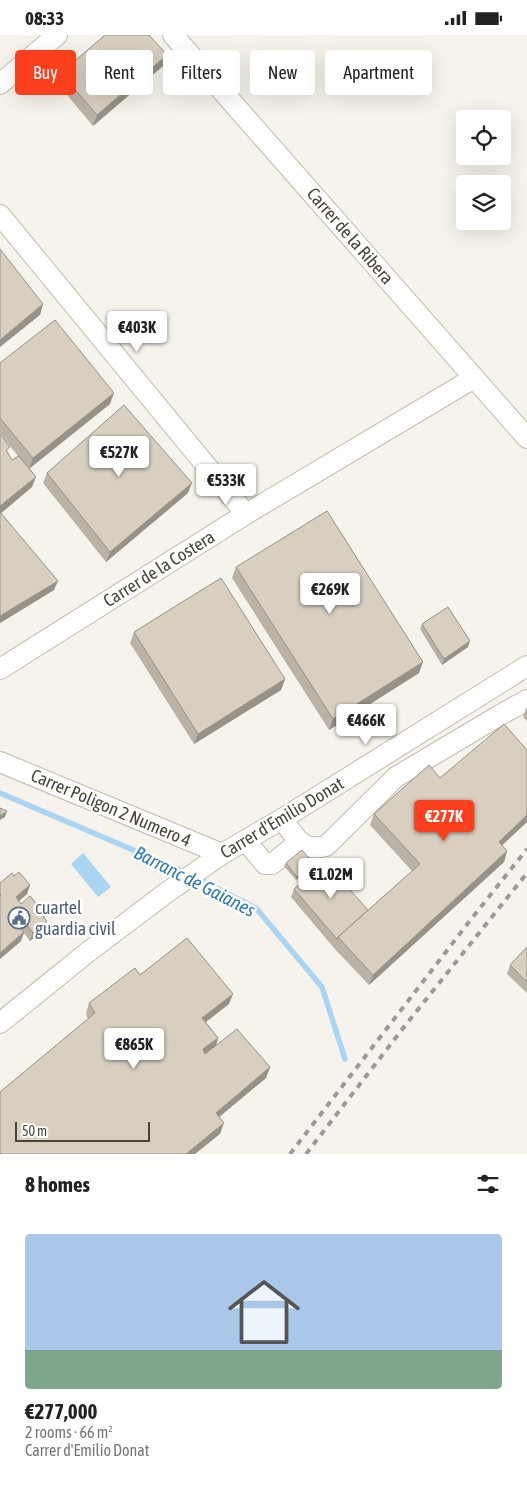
<!DOCTYPE html>
<meta charset="utf-8">
<style>
:root{--surface:#fff;--page:#f6f6f6;--text:#222;--muted:#767676;--line:#e0e0e0;--accent:#fc3f1d}
body{margin:0;font-family:"Asap Condensed",sans-serif;background:var(--page);color:var(--text);height:100vh;display:flex;flex-direction:column;font-size:19px;white-space:nowrap}
*{box-sizing:border-box;margin:0}
p{font-size:16px;color:var(--muted)}
.icon{flex:none;width:28px;height:28px;fill:none;stroke:currentColor;stroke-width:2;stroke-linecap:round;stroke-linejoin:round}
.map{position:relative;height:1119px;overflow:hidden}
.side{display:flex;flex-direction:column;background:var(--surface);flex:1}
.side>*{flex:none}
.banner{position:absolute;left:15px;top:15px;width:498px;height:45px;display:flex;gap:10px}
.controls{position:absolute;left:456px;top:75px;display:grid;gap:10px}
.controls a{display:grid;place-items:center;width:55px;height:55px;border-radius:5px;background:var(--surface);box-shadow:0 5px 20px #0002;font-size:25px}
.scale{position:absolute;left:15px;bottom:12px;width:135px;box-sizing:border-box;padding-left:5px;border:2px solid #4b4439;border-top:0;font-size:14px;line-height:18px;white-space:nowrap;color:#4b4439;-webkit-text-stroke:4px #fff;paint-order:stroke}
.price{position:absolute;translate:-50% -42px;padding:0 11px;border-radius:5px;background:#fff;color:#222;font-size:16px;line-height:32px;filter:drop-shadow(0 1px 2px #0008)}
.price::after{content:'';position:absolute;left:50%;top:30px;width:15px;height:11px;margin-left:-8px;background:inherit;clip-path:polygon(0 0,100% 0,50% 100%)}
.price.active{background:var(--accent);color:#fff}
ul{padding:0;list-style:none}
li{display:grid;align-content:center;gap:10px;height:265px;padding:0 25px}
li+li{border-top:1px solid var(--line)}
li span{display:grid;place-items:center;height:155px;border-radius:5px;color:#555}
li>.icon{margin-inline-start:auto}
span .icon{width:90px;height:90px;fill:#fffc;stroke-width:1}
li b{font-size:21px}
h2{display:flex;justify-content:space-between;align-items:center;height:60px;padding:0 25px;font-size:21px}
.tag{padding:0 18px;border-radius:5px;background:var(--surface);box-shadow:0 5px 20px #0002;font-size:18px;line-height:45px}
.tag.active{background:var(--accent);color:#fff}
.status{display:flex;justify-content:space-between;align-items:center;height:35px;padding:0 25px;background:var(--surface);direction:ltr}
.status svg{height:14px;fill:currentColor}
.map>svg:first-child{display:block}
</style>
<div class="status"><b>08:33</b><svg viewBox="0 0 49 12"><path d="M0 12V9h3v3zM5 12V6h3v6zM10 12V3h3v9zM15 12V0h3v12zM26 1h20v11H26zM47 4h2v5h-2z"/></svg></div>
<div class="map">
<svg width="527" height="1119" viewBox="0 0 527 1119">
<rect width="100%" height="100%" fill="#f6f3ec"/>
<!-- water -->
<path fill="#a9d4f2" d="M83,818L111,852L98,862L71,829Z"/>
<g fill="none" stroke-linecap="round" stroke-linejoin="round">
<!-- stream -->
<g stroke="#a9d4f2" stroke-width="5.5">
<path d="M0,758L187,838"/>
<path d="M195,842L256,873L322,952L345,1024"/>
</g>
<!-- minor casing -->
<g stroke="#c2bbae" stroke-width="22">
<g id="minor">
<path d="M173,0L527,403"/>
<path d="M0,49L57,0"/>
<path d="M0,180L246,479"/>
<path d="M0,634L246,479L474,343"/>
<path d="M0,727L222,819"/>
<path d="M282,784C295,801 302,818 326,811L396,742L500,680L527,665"/>
<path d="M246,806L265,829H272L299,807"/>
<path d="M0,988L88,917L166,858L222,819L282,784L527,631"/>
</g>
</g>
<!-- minor -->
<use href="#minor" stroke="#fff" stroke-width="20"/>
<!-- rail -->
<g stroke="#9a9a9a" stroke-width="4" stroke-dasharray="6 6" stroke-linecap="butt">
<path d="M290,1119L472,883L527,814"/>
<path d="M306,1119L404,992L527,838"/>
</g>
</g>
<!-- wall -->
<g fill="#bab2a6">
<path d="M163,31L93,91L57,48L61,38Z"/>
<path d="M0,328L110,369L29,433L32,452L1,478L54,555L0,588V399L8,418L12,425L18,421L0,398Z"/>
<path d="M47,438L188,458L106,527L43,448Z"/>
<path d="M236,532L419,638L329,695L232,543Z"/>
<path d="M422,589L468,612L442,630L420,594Z"/>
<path d="M134,597L285,644L281,655L194,709L130,608Z"/>
<path d="M526,673H527V686L523,682Z"/>
<path d="M527,715V787L502,810L507,816L504,827L369,950L334,913L291,862L294,854L368,875L412,836L370,790L374,779L440,743Z"/>
<path d="M286,828H313L312,831L296,845L284,831Z"/>
<path d="M14,841L30,850L27,859L19,866L21,869L46,880L44,884L47,886L44,895L30,906L24,898L21,906L0,924V848Z"/>
<path d="M527,912V958L507,939L510,930Z"/>
<path d="M140,940L229,969L206,987L218,1003L216,1011L270,1032L266,1043L219,1082L220,1099L88,984L86,979L89,968Z"/>
</g>
<!-- shaded-wall -->
<g fill="#979187">
<path d="M167,20L163,31L93,91L97,80Z"/>
<path d="M43,269L40,280L0,312V305Z"/>
<path d="M114,358L110,369L29,434L33,423Z"/>
<path d="M36,442L32,452L0,479V471Z"/>
<path d="M192,448L188,458L106,527L110,517Z"/>
<path d="M58,546L54,555L0,588V581Z"/>
<path d="M470,606L468,612L442,630L444,624Z"/>
<path d="M423,627L419,638L329,695L333,684Z"/>
<path d="M285,644L281,655L194,709L198,699Z"/>
<path d="M7,776L5,782L0,785V781Z"/>
<path d="M527,780V787L495,817L499,807Z"/>
<path d="M507,816L504,827L369,950L373,940Z"/>
<path d="M313,828L312,831L296,845L297,842Z"/>
<path d="M30,850L27,859L13,871L16,862Z"/>
<path d="M23,885L20,894L17,890Z"/>
<path d="M47,886L44,895L30,906L33,898Z"/>
<path d="M24,897L21,906L0,924V918Z"/>
<path d="M233,959L229,969L198,993L202,983Z"/>
<path d="M218,1003L215,1014L200,1025L203,1014Z"/>
<path d="M270,1032L266,1043L212,1088L216,1078Z"/>
<path d="M224,1088L220,1099L195,1119H186Z"/>
</g>
<!-- building -->
<g fill="#d8cfc1" stroke="#979187">
<path d="M105,0H149L167,20L97,80L61,38Z"/>
<path d="M0,214L43,269L0,305Z"/>
<path d="M55,285L114,358L33,423L0,383V328Z"/>
<path d="M124,370L192,448L110,517L47,438Z"/>
<path d="M0,399L10,412L6,415L12,425L19,421L36,442L0,471Z"/>
<path d="M327,476L423,627L333,684L236,532Z"/>
<path d="M0,477L58,546L0,581Z"/>
<path d="M221,543L285,644L198,699L134,597Z"/>
<path d="M448,572L470,606L444,624L422,589Z"/>
<path d="M504,689L527,715V780L499,807L507,816L373,940L338,902L420,829L374,779L429,730L440,743Z"/>
<path d="M0,773L7,776L0,781Z"/>
<path d="M302,815L313,828L297,842L286,828Z"/>
<path d="M324,826L368,875L338,902L337,904L294,854Z"/>
<path d="M19,837L30,850L16,862L21,869L30,861L46,880L43,882L47,886L33,898L23,885L17,890L24,897L0,918V861L1,860L0,859V848L12,838L14,841Z"/>
<path d="M187,903L233,959L202,983L218,1003L203,1014L205,1019L237,994L270,1032L216,1078L224,1088L186,1119H0V1057L95,978L89,968L135,933L140,940Z"/>
<path d="M527,912V947L510,930Z"/>
</g>
<!-- icons -->
<defs>
<g id="civic-ring" transform="scale(1.125)"><circle r="9.5" fill="#fff" stroke="#5c6f8a" stroke-width="1.5"/><path d="M-.6-6.5H3V-4.5H.6V-3L4-1V1h2V6H-6V1h2V-1L-.6-3ZM-1.2 2.5V6h2.4V2.5Z" fill="#5c6f8a"/></g>
</defs>
<g fill-rule="evenodd">
<use href="#civic-ring" x="19" y="883"/>
</g>
<g text-anchor="middle" stroke-width="5" stroke-linejoin="round" paint-order="stroke">
<!-- street labels -->
<g font-size="18" fill="#4b4439" stroke="#fff">
<text transform="translate(350 201) rotate(49)" y="6">Carrer de la Ribera</text>
<text transform="translate(159 534) rotate(-32)" y="6">Carrer de la Costera</text>
<text transform="translate(111 773) rotate(23)" y="6">Carrer Poligon 2 Numero 4</text>
<text transform="translate(282 783) rotate(-31)" y="6">Carrer d'Emilio Donat</text>
</g>
<!-- service labels -->
<g font-size="18" fill="#4e5e75" stroke="#fff" text-anchor="start">
<text x="35" y="879">cuartel<tspan x="35" dy="21">guardia civil</tspan></text>
</g>
<!-- water labels -->
<g font-size="19" font-style="italic" fill="#2e7ab2" stroke="#fff">
<text transform="translate(195 846) rotate(27)" y="7">Barranc de Gaianes</text>
</g>
</g>
</svg>
<div class="controls">
<a><svg class="icon" aria-label="locate" viewBox="0 0 24 24"><circle cx="12" cy="12" r="6"/><path d="M12 2v4M12 18v4M2 12h4M18 12h4"/></svg></a>
<a><svg class="icon" aria-label="layers" viewBox="0 0 24 24"><path d="M12 4l9 5-9 5-9-5zM3 14l9 5 9-5"/></svg></a>
</div>
<div class="scale">50 m</div>
<b class="price" style="left:137px;top:318px">€403K</b>
<b class="price" style="left:119px;top:443px">€527K</b>
<b class="price" style="left:226px;top:471px">€533K</b>
<b class="price" style="left:330px;top:580px">€269K</b>
<b class="price" style="left:366px;top:711px">€466K</b>
<b class="price active" style="left:444px;top:807px">€277K</b>
<b class="price" style="left:331px;top:865px">€1.02M</b>
<b class="price" style="left:134px;top:1035px">€865K</b>
<div class="banner">
<a class="tag active">Buy</a>
<a class="tag">Rent</a>
<a class="tag">Filters</a>
<a class="tag">New</a>
<a class="tag">Apartment</a>
</div>
</div>
<section class="side">
<h2>8 homes<svg class="icon" aria-label="filters" viewBox="0 0 24 24"><path d="M4 7h16M4 17h16"/><circle cx="9" cy="7" r="2"/><circle cx="15" cy="17" r="2"/></svg></h2>
<ul>
<li><span style="background:linear-gradient(#a9c7e8 75%,#7fa58c 0)"><svg class="icon" aria-label="home" viewBox="0 0 24 24"><path d="M3 11l9-7 9 7M6 9v11h12V9"/></svg></span><div><b>€277,000</b><p>2 rooms · 66 m²</p><p>Carrer d'Emilio Donat</p></div></li>
</ul>
</section>
